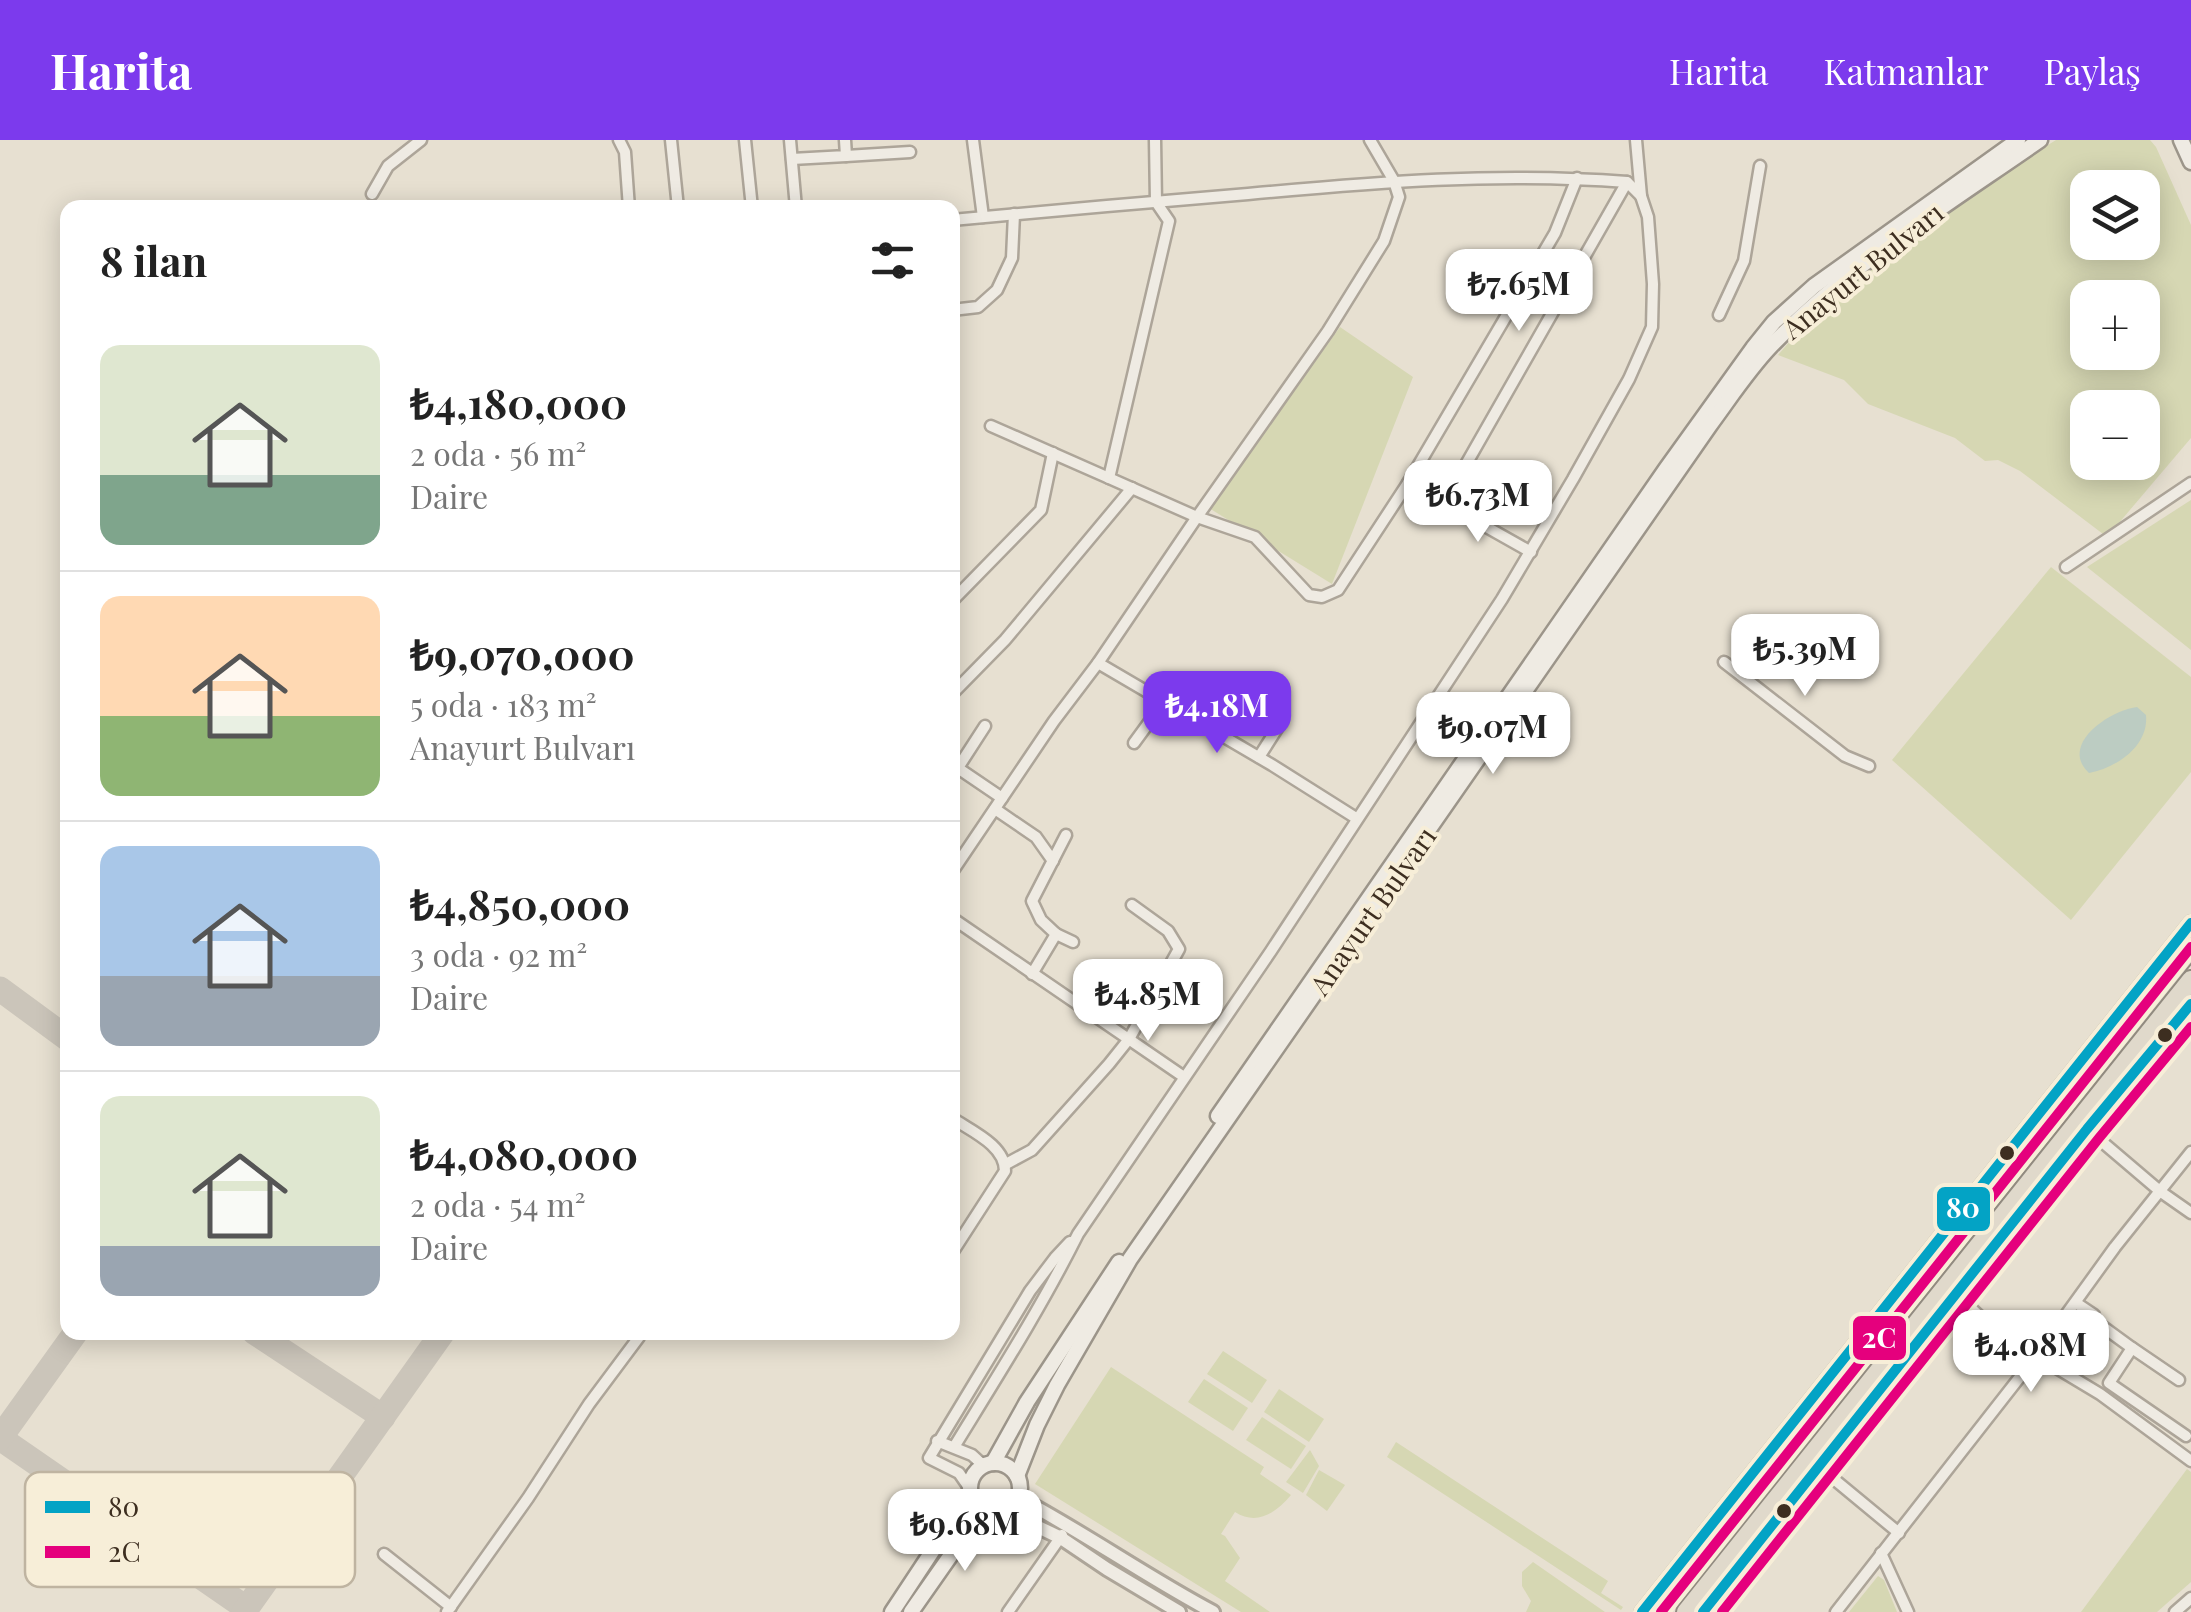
<!DOCTYPE html>
<html lang="tr">
<meta charset="utf-8">
<style>
:root{--surface:#fff;--page:#f6f6f6;--text:#222;--muted:#767676;--line:#e0e0e0;--accent:#7c3aed}
body{margin:0;font-family:"Playfair Display",serif;background:var(--page);color:var(--text);height:100vh;display:flex;flex-direction:column;font-size:38px;white-space:nowrap}
*{box-sizing:border-box;margin:0}
p{font-size:32px;color:var(--muted)}
.icon{flex:none;width:55px;height:55px;fill:none;stroke:currentColor;stroke-width:2;stroke-linecap:round;stroke-linejoin:round}
.map{position:relative;flex:1;overflow:hidden}
.sheet{position:absolute;left:60px;top:60px;width:900px;height:1140px;display:flex;flex-direction:column;background:var(--surface);border-radius:20px;box-shadow:0 5px 25px #0003}
.sheet>*{flex:none}
.fabs{position:absolute;left:2070px;top:30px;display:grid;gap:20px}
.fabs a{display:grid;place-items:center;width:90px;height:90px;border-radius:20px;background:var(--surface);box-shadow:0 5px 25px #0003;font-size:50px}
.price{position:absolute;translate:-50% -85px;padding:0 22px;border-radius:20px;background:#fff;color:#222;font-size:32px;line-height:65px;filter:drop-shadow(0 2px 5px #0008)}
.price::after{content:'';position:absolute;left:50%;top:60px;width:30px;height:22px;margin-left:-15px;background:inherit;clip-path:polygon(0 0,100% 0,50% 100%)}
.price.selected{background:var(--accent);color:#fff}
ul{padding:0;list-style:none}
li{display:flex;align-items:center;gap:30px;height:250px;padding:0 40px}
li+li{border-top:2px solid var(--line)}
li span{display:grid;place-items:center;flex:none;width:280px;height:200px;border-radius:20px;color:#555}
li>.icon{margin-inline-start:auto}
span .icon{width:120px;height:120px;fill:#fffc;stroke-width:1}
li b{font-size:42px}
h2{display:flex;justify-content:space-between;align-items:center;height:120px;padding:0 40px;font-size:42px}
header{display:flex;align-items:center;gap:60px;box-sizing:border-box;height:140px;padding:0 50px;background:var(--accent);color:#fff}
header strong{font-size:48px}
nav{display:flex;gap:55px;margin-inline-start:auto;font-size:35px}
.map>svg:first-child{display:block}
</style>
<header>
<strong>Harita</strong>
<nav><a>Harita</a><a>Katmanlar</a><a>Paylaş</a></nav>
</header>
<div class="map">
<svg width="2191" height="1472" viewBox="0 0 2191 1472">
<rect width="100%" height="100%" fill="#e7e0d1"/>
<!-- green -->
<g fill="#d6d7b3" fill-rule="evenodd">
<path d="M2056,0H2150L2156,7L2191,85V298L2107,397L2020,331L1998,320L1985,321L1955,298L1868,264L1844,240L1778,215L1830,155L1967,56ZM2088,48H2142V102H2088ZM2088,158H2142V212H2088ZM2088,268H2142V322H2088Z"/>
<path d="M1340,187L1413,237L1332,444L1209,368Z"/>
<path d="M2191,360V510L2087,427Z"/>
<path d="M2051,427L2191,537V632L2071,780L1892,620Z"/>
<path d="M1223,1211L1267,1240L1252,1263L1207,1234Z"/>
<path d="M1111,1227L1264,1327L1260,1334L1291,1355C1276,1373 1257,1386 1235,1372L1221,1394L1225,1396L1240,1418L1225,1441L1270,1472H1241L1035,1344Z"/>
<path d="M1204,1239L1248,1268L1233,1291L1188,1262Z"/>
<path d="M1279,1249L1324,1279L1309,1302L1264,1272Z"/>
<path d="M1262,1277L1306,1306L1291,1329L1246,1300Z"/>
<path d="M1396,1302L1608,1441L1601,1453L1623,1467L1621,1470L1387,1317Z"/>
<path d="M1310,1310L1319,1326L1303,1353L1286,1342Z"/>
<path d="M2187,1329L2191,1332V1442L2157,1472H2081Z"/>
<path d="M1319,1330L1345,1345L1327,1371L1306,1355Z"/>
<path d="M1533,1422L1605,1472H1526L1531,1461L1522,1446V1432Z"/>
<path d="M1878,1436L1884,1440L1897,1472H1849Z"/>
</g>
<!-- water -->
<path fill="#bcccc2" d="M2137,567L2146,575C2149,606 2116,628 2089,633C2058,604 2111,570 2137,567Z"/>
<g fill="none" stroke-linecap="round" stroke-linejoin="round">
<!-- taxiway -->
<g stroke="#cbc5ba" stroke-width="25">
<path d="M0,849L68,899"/>
<path d="M254,1192L383,1277"/>
<path d="M0,1298L246,1468"/>
<path d="M0,1298L76,1192"/>
<path d="M244,1472L443,1192"/>
</g>
<!-- minor casing -->
<g stroke="#ada599" stroke-width="15">
<g id="minor">
<path d="M619,0L625,12L629,68"/>
<path d="M671,0L678,68"/>
<path d="M745,0L752,68"/>
<path d="M790,0L796,68"/>
<path d="M973,0L983,77"/>
<path d="M1155,0L1156,62L1169,81L1109,338L1197,377L1255,397L1309,455L1322,457L1338,450L1408,343L1555,93L1577,38"/>
<path d="M1636,0L1641,56"/>
<path d="M846,16L910,12"/>
<path d="M792,19L846,16L845,0"/>
<path d="M372,54L388,26L421,0"/>
<path d="M952,80C1051,71 1149,62 1248,54C1377,42 1497,32 1627,42L1641,56L1648,77L1653,144L1652,187L1629,239L1573,339L1502,459L1271,811L1078,1094C1041,1168 997,1237 954,1307"/>
<path d="M952,170L978,167L997,150L1012,118L1014,74"/>
<path d="M1719,175L1744,121L1760,26"/>
<path d="M991,286L1109,338"/>
<path d="M1408,343L1444,363L1627,42"/>
<path d="M1444,363L1531,412"/>
<path d="M2066,427L2191,343"/>
<path d="M952,461L1041,370L1053,313"/>
<path d="M1724,522L1845,616L1869,626"/>
<path d="M1098,523L1272,625L1356,678"/>
<path d="M952,554L1005,500L1132,348"/>
<path d="M1134,603L1164,562"/>
<path d="M1259,617L1280,584"/>
<path d="M952,624L1002,658"/>
<path d="M952,637L985,586"/>
<path d="M995,669L1036,697L1053,721"/>
<path d="M952,732L1054,581L1098,523L1197,377L1328,191L1384,101L1399,57L1394,41L1370,0"/>
<path d="M952,778L1184,937"/>
<path d="M1056,794L1073,802"/>
<path d="M1032,834L1056,794L1041,780L1032,761L1066,695"/>
<path d="M952,978C971,991 1005,1005 1005,1031L952,1113"/>
<path d="M2087,989L2161,1052L2191,1073"/>
<path d="M1006,1024L1032,1010L1109,924L1129,899L1179,809L1168,791L1132,765"/>
<path d="M1956,1154L1995,1191L2100,1254L2191,1321"/>
<path d="M2076,1163L2094,1175L2095,1181L2132,1208L2109,1243L2186,1296"/>
<path d="M2132,1208L2179,1240"/>
<path d="M937,1301L972,1315L984,1326"/>
<path d="M1818,1326L1899,1393"/>
<path d="M970,1349L959,1333L929,1318L1030,1151L1055,1118L1070,1102"/>
<path d="M1881,1413L1908,1472"/>
<path d="M384,1414L451,1467"/>
<path d="M447,1472L528,1358L589,1264L639,1197"/>
<path d="M1008,1472L1062,1395"/>
<path d="M1836,1472L2037,1215L2115,1107L2191,1012"/>
<path d="M2175,1472L2191,1458"/>
</g>
</g>
<!-- tertiary casing -->
<g stroke="#ada599" stroke-width="18">
<g id="tertiary">
<path d="M1019,1358C1085,1393 1147,1437 1213,1472"/>
<path d="M1005,1371L1061,1398L1107,1429L1179,1472"/>
<path d="M1642,1472L2191,783"/>
<path d="M1703,1472L2087,989L2191,864"/>
</g>
</g>
<!-- secondary casing -->
<g stroke="#9c958a" stroke-width="19">
<g id="secondary">
<path d="M2181,0L2191,22"/>
<path d="M1218,976L1666,329L1753,208L1774,182L1814,146L2018,0"/>
<circle cx="995" cy="1348" r="25"/>
<path d="M993,1323L1027,1262L1119,1122"/>
<path d="M1017,1336L1037,1285L1057,1245L1130,1119L1710,285C1730,258 1748,230 1771,206C1849,125 1948,64 2040,0"/>
<path d="M892,1472L933,1410L973,1359"/>
<path d="M911,1472L960,1402L990,1372"/>
</g>
</g>
<!-- trunk casing -->
<g stroke="#928b80" stroke-width="22">
<g id="trunk">
<path d="M1655,1472L1702,1419L2191,808"/>
<path d="M1686,1472L2191,840"/>
</g>
</g>
<!-- minor -->
<use href="#minor" stroke="#efebe3" stroke-width="10"/>
<!-- tertiary -->
<use href="#tertiary" stroke="#efebe3" stroke-width="12"/>
<!-- secondary -->
<use href="#secondary" stroke="#efebe3" stroke-width="14"/>
<!-- trunk -->
<use href="#trunk" stroke="#e0d9cb" stroke-width="18"/>
<!-- bus-1 casing -->
<g stroke="#f7eed8" stroke-width="18">
<g id="bus-1">
<path d="M1642,1472L2191,783"/>
<path d="M1703,1472L2087,989L2191,864"/>
</g>
</g>
<!-- bus-2 casing -->
<g stroke="#f7eed8" stroke-width="18">
<g id="bus-2">
<path d="M1661,1472L2191,807"/>
<path d="M1722,1472L2099,998L2191,887"/>
</g>
</g>
<!-- bus-1 -->
<use href="#bus-1" stroke="#03a3c5" stroke-width="10"/>
<!-- bus-2 -->
<use href="#bus-2" stroke="#e5007d" stroke-width="10"/>
</g>
<!-- markers -->
<g fill="#3d2e20" stroke="#f7eed8" stroke-width="4">
<circle cx="2165" cy="895" r="9"/>
<circle cx="2007" cy="1013" r="9"/>
<circle cx="1784" cy="1371" r="9"/>
</g>
<g text-anchor="middle" stroke-width="8" stroke-linejoin="round" paint-order="stroke">
<!-- street labels -->
<g font-size="28" fill="#3d2e20" stroke="#f7eed8">
<text transform="translate(1863 131) rotate(-39)" y="10">Anayurt Bulvarı</text>
<text transform="translate(1373 771) rotate(-55)" y="10">Anayurt Bulvarı</text>
</g>
</g>
<!-- legend -->
<rect x="25" y="1332" width="330" height="115" rx="15" fill="#f7eed8" stroke="#bfb4a1" stroke-width="2.5"/>
<rect x="45" y="1361" width="45" height="12" fill="#03a3c5"/>
<rect x="45" y="1406" width="45" height="12" fill="#e5007d"/>
<g font-size="28" fill="#3d2e20">
<text x="108" y="1377">80</text>
<text x="108" y="1422">2C</text>
</g>
<g stroke="#f7eed8" stroke-width="4">
<rect x="1935" y="1045" width="57" height="48" rx="10" fill="#03a3c5"/>
<rect x="1851" y="1174" width="57" height="48" rx="10" fill="#e5007d"/>
</g>
<g font-size="28" text-anchor="middle" font-weight="bold" fill="#fff">
<text x="1963" y="1078">80</text>
<text x="1879" y="1208">2C</text>
</g>
</svg>
<div class="fabs">
<a><svg class="icon" aria-label="layers" viewBox="0 0 24 24"><path d="M12 4l9 5-9 5-9-5zM3 14l9 5 9-5"/></svg></a>
<a>+</a>
<a>−</a>
</div>
<b class="price" style="left:1519px;top:194px">₺7.65M</b>
<b class="price" style="left:1478px;top:405px">₺6.73M</b>
<b class="price" style="left:1805px;top:559px">₺5.39M</b>
<b class="price selected" style="left:1217px;top:616px">₺4.18M</b>
<b class="price" style="left:1493px;top:637px">₺9.07M</b>
<b class="price" style="left:1148px;top:904px">₺4.85M</b>
<b class="price" style="left:2031px;top:1255px">₺4.08M</b>
<b class="price" style="left:965px;top:1434px">₺9.68M</b>
<section class="sheet">
<h2>8 ilan<svg class="icon" aria-label="filters" viewBox="0 0 24 24"><path d="M4 7h16M4 17h16"/><circle cx="9" cy="7" r="2"/><circle cx="15" cy="17" r="2"/></svg></h2>
<ul>
<li><span style="background:linear-gradient(#dfe7d0 65%,#7fa58c 0)"><svg class="icon" aria-label="home" viewBox="0 0 24 24"><path d="M3 11l9-7 9 7M6 9v11h12V9"/></svg></span><div><b>₺4,180,000</b><p>2 oda · 56 m²</p><p>Daire</p></div></li>
<li><span style="background:linear-gradient(#ffd9b3 60%,#8fb573 0)"><svg class="icon" aria-label="home" viewBox="0 0 24 24"><path d="M3 11l9-7 9 7M6 9v11h12V9"/></svg></span><div><b>₺9,070,000</b><p>5 oda · 183 m²</p><p>Anayurt Bulvarı</p></div></li>
<li><span style="background:linear-gradient(#a9c7e8 65%,#9aa5b1 0)"><svg class="icon" aria-label="home" viewBox="0 0 24 24"><path d="M3 11l9-7 9 7M6 9v11h12V9"/></svg></span><div><b>₺4,850,000</b><p>3 oda · 92 m²</p><p>Daire</p></div></li>
<li><span style="background:linear-gradient(#dfe7d0 75%,#9aa5b1 0)"><svg class="icon" aria-label="home" viewBox="0 0 24 24"><path d="M3 11l9-7 9 7M6 9v11h12V9"/></svg></span><div><b>₺4,080,000</b><p>2 oda · 54 m²</p><p>Daire</p></div></li>
</ul>
</section>
</div>
